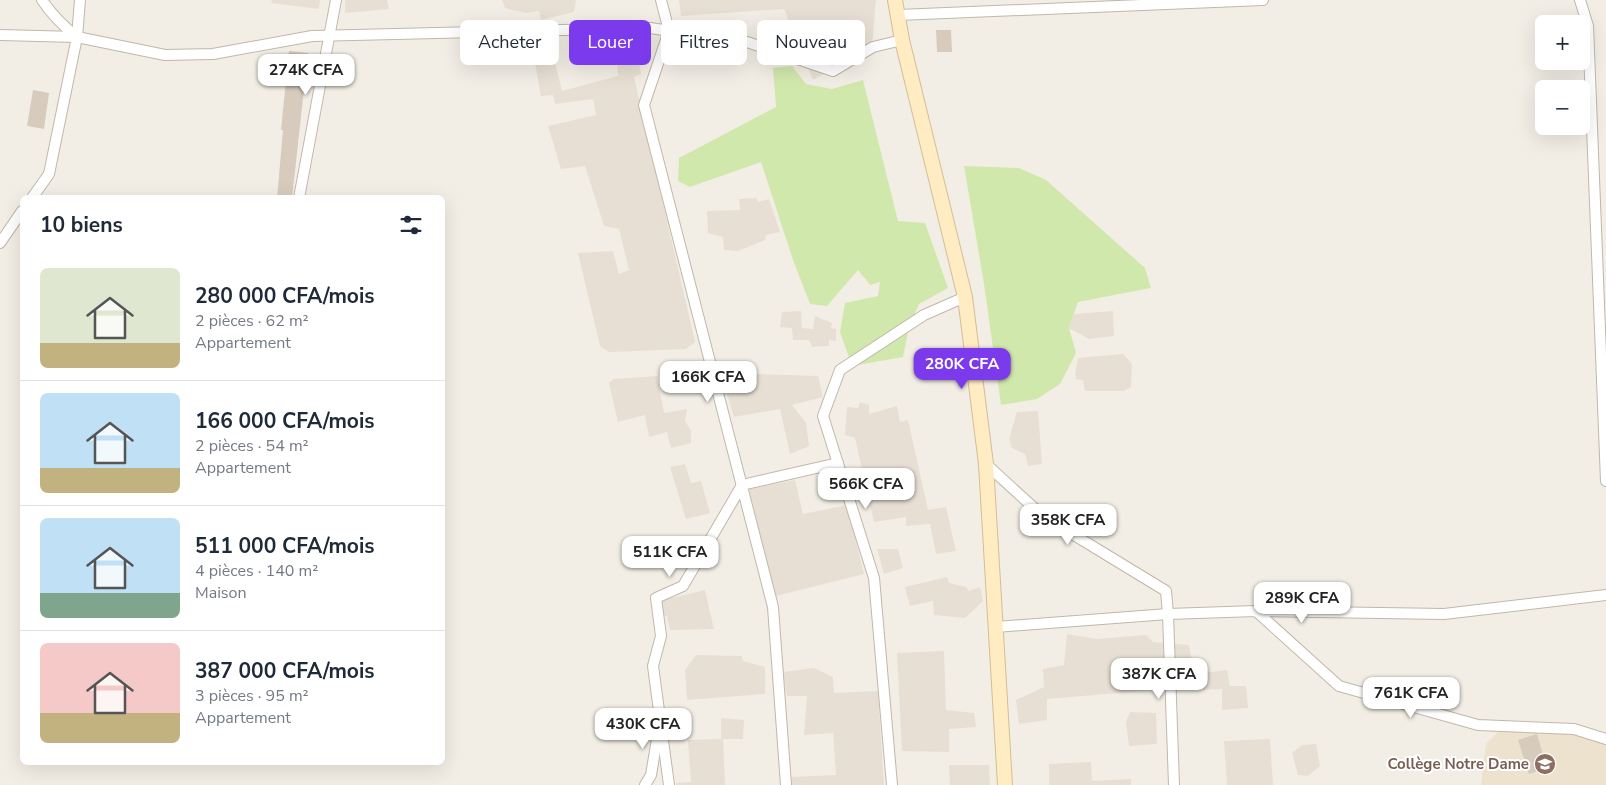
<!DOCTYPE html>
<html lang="fr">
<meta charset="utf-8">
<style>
:root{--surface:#fff;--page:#f6f6f7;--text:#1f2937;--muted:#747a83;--line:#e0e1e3;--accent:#7c3aed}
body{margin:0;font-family:"Nunito Sans",sans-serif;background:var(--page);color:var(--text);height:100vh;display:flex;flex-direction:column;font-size:19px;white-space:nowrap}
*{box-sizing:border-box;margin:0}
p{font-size:16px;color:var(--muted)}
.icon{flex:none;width:28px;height:28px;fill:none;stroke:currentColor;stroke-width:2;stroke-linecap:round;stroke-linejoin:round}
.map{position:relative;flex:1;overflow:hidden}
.panel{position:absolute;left:20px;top:195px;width:425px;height:570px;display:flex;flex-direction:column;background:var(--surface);border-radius:8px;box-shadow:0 5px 20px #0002}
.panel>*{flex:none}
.banner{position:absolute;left:460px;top:20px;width:475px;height:45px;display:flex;gap:10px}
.controls{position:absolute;left:1535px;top:15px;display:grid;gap:10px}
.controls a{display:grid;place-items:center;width:55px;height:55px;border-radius:8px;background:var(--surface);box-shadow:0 5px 20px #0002;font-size:25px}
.price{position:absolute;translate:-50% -42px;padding:0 11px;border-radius:10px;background:#fff;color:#222;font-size:16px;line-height:32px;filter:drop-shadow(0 1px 2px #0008)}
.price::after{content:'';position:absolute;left:50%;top:30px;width:15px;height:11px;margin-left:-8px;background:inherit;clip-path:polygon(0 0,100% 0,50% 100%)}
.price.active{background:var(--accent);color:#fff}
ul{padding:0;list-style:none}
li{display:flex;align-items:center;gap:15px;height:125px;padding:0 20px}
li+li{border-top:1px solid var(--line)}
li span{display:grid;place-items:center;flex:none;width:140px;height:100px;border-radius:8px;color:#555}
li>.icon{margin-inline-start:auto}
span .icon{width:60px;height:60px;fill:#fffc;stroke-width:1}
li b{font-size:21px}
h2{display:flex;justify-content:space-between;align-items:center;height:60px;padding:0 20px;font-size:21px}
.tag{padding:0 18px;border-radius:8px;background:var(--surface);box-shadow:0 5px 20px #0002;font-size:18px;line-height:45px}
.tag.active{background:var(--accent);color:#fff}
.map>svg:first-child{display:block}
</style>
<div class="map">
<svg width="1606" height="785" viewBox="0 0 1606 785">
<rect width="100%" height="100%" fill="#f3eee5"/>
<!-- residential -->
<g fill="#e7dfd3">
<path d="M272,0H320L319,9L271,3Z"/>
<path d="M345,0H387L389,9L345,13Z"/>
<path d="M502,0H576L574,12L541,20L539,11L526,13L505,8Z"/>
<path d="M679,0H876L872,47L813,80L784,9L681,16Z"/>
<path d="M553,54L562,91L618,76L617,60L638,58L641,74L634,77L695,342L686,349L609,352L600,346L578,253L613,251L619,274L629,270L619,229L604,226L585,166L561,169L548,126L596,115L593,99L555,104L553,95L541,96L535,63L543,61L544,55Z"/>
<path d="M756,198L758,202L769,199L780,232L766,235L765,240L738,251L724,250L723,237L708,233L707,211L740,210L739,199Z"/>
<path d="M801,311L802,328L813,329L815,316L832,323L831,328L836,329V341L829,340V346L812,347L809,340H793L792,328L780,327L782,312Z"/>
<path d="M1113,311L1114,336L1089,339L1069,328L1074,314Z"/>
<path d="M1123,354L1132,364L1131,387L1124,391H1085L1083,380L1076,379L1075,374L1078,358Z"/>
<path d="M754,374L818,376L823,397L792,405L806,423L809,446L790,454L780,409L734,417L726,390L755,386Z"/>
<path d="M657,376L664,413L687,409L685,421L691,431V443L671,448L667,432L649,437L645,415L618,422L609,383L614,379Z"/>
<path d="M860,402L869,405V414L897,406L900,422L908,420L928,510L946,507L956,551L936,554L930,524L906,526V517L874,522L855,438L845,435L847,407L858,408Z"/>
<path d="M1038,411L1042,464L1028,466L1025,454L1012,448L1009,439L1017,412Z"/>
<path d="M685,464L691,483L701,481L710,513L686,519L670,467Z"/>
<path d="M795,480L803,514L847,505L864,574L776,596L749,489Z"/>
<path d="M877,549H898L903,568L884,574Z"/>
<path d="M947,577L949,583L966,587L969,591L980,587L983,601L965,618L934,615L933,601L910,606L905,587Z"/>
<path d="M705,590L714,629L670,630L667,616H662L659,601Z"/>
<path d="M1067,634L1097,639L1146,635L1153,642L1189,645L1192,661L1154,665V690L1047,699V720L1019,724L1016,700L1044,687L1043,669L1064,665Z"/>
<path d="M944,651L946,710L974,713L976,727L949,729V752L902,751L897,653Z"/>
<path d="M696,655L742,656L743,661L765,667V694L687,700L685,670Z"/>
<path d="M814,668L833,677L834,693L878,691L884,785H792V777L836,775L833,733L804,735L807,696H787L783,672Z"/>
<path d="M1227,670L1230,686H1246L1248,708L1222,710V689L1203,690L1202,673Z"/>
<path d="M1130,712L1156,713L1157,744L1129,746L1126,722Z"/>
<path d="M721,718L744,720L743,739H723L725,785H676V783L691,782L688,740L721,739Z"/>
<path d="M1270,739L1273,785H1227L1224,741Z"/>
<path d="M1316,744L1320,766L1308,776L1298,775L1292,753L1302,745Z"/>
<path d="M1091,762L1092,781L1131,779V785H1049V764Z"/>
<path d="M949,765H989L990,785H950Z"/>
</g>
<!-- education -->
<path fill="#ece2ce" d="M1503,727H1560L1606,743V785H1481L1486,744Z"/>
<!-- green -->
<g fill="#d1e8ad">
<path d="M792,66L806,84L832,89L863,80L898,221L925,223L948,288L919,304L909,327L903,357L852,366L840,332L845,303L878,296L880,282L870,285L858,270L827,306L810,304L793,260L761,162L690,187L678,181L679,158L776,107L773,68Z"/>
<path d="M964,166L1019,168L1046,180L1145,268L1151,288L1078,302L1069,328L1076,353L1060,384L1037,399L1001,405L984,284Z"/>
</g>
<!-- building -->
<g fill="#d7cbbd">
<path d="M936,30H951L952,52H937Z"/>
<path d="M289,51L308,53L292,198H277L283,130H281Z"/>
<path d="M33,90L49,93L44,129L27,126Z"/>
<path d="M1537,734L1547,768L1529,774L1518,740Z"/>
</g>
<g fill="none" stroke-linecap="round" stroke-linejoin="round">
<!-- minor casing -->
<g stroke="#c1b7aa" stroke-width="12">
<g id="minor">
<path d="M42,0C52,15 63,26 77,37"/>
<path d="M661,0L669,31L644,105L773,607L786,785"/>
<path d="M1580,0L1588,26L1606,481"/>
<path d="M898,15L1263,0"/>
<path d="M0,35L77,37L165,55L213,54L312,36L650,28L747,42L833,71L873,47L902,40"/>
<path d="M32,198L49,174L77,37L80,0"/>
<path d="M299,198L336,0"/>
<path d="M0,243L22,211"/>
<path d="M986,464L1034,508L1074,535L1166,591L1168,614L1174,785"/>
<path d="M1256,611L1339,686L1478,725L1574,729L1606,739"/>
<path d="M996,627L1168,614L1256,611L1444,614L1606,595"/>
<path d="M645,785L651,775L658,733"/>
<path d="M669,785L653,666L661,636L656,598L683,586L742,485L838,463"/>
<path d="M892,785L874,578L823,416L840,370L924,315L965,297"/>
</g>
</g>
<!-- secondary casing -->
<g stroke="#d4be94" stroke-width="16">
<path id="secondary" d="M895,0L902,40L965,297L986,464L1005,785"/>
</g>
<!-- minor -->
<use href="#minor" stroke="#fff" stroke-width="10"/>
<!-- secondary -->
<use href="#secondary" stroke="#ffecc3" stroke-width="14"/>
</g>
<!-- icons -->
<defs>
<g id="school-disc" transform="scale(1.125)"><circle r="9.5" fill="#8d6e63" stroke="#fff"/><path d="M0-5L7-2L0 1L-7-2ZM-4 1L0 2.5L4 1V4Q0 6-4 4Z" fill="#fff"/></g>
</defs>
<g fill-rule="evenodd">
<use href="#school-disc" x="1545" y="764"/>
</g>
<g text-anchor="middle" stroke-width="4" stroke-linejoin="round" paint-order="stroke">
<!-- education labels -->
<g font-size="15" font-weight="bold" fill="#785e54" stroke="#fff" text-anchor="end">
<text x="1529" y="769">Collège Notre Dame</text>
</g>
</g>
</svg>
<div class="controls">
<a>+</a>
<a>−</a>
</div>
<b class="price" style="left:306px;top:96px">274K CFA</b>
<b class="price active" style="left:962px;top:390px">280K CFA</b>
<b class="price" style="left:708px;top:403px">166K CFA</b>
<b class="price" style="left:866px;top:510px">566K CFA</b>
<b class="price" style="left:1068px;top:546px">358K CFA</b>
<b class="price" style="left:670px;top:578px">511K CFA</b>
<b class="price" style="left:1302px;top:624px">289K CFA</b>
<b class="price" style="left:1159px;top:700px">387K CFA</b>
<b class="price" style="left:1411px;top:719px">761K CFA</b>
<b class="price" style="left:643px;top:750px">430K CFA</b>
<div class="banner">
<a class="tag">Acheter</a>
<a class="tag active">Louer</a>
<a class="tag">Filtres</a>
<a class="tag">Nouveau</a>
</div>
<section class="panel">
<h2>10 biens<svg class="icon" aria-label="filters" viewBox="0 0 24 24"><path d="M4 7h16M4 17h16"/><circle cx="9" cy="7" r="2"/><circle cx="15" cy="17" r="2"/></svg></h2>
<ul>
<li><span style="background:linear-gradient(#dfe7d0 75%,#c2b280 0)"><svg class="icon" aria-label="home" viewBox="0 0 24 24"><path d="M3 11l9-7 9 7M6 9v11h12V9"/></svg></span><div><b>280 000 CFA/mois</b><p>2 pièces · 62 m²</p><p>Appartement</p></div></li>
<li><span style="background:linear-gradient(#bfe0f5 75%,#c2b280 0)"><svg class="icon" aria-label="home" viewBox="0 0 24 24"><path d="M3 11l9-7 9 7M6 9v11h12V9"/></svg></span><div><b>166 000 CFA/mois</b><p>2 pièces · 54 m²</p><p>Appartement</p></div></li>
<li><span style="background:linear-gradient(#bfe0f5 75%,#7fa58c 0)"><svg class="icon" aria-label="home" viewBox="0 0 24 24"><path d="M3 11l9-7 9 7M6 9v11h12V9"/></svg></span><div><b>511 000 CFA/mois</b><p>4 pièces · 140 m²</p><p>Maison</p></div></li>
<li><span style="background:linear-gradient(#f6c9c9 70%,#c2b280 0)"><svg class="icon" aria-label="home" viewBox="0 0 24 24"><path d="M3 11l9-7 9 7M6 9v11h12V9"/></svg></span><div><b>387 000 CFA/mois</b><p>3 pièces · 95 m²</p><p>Appartement</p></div></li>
</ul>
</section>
</div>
